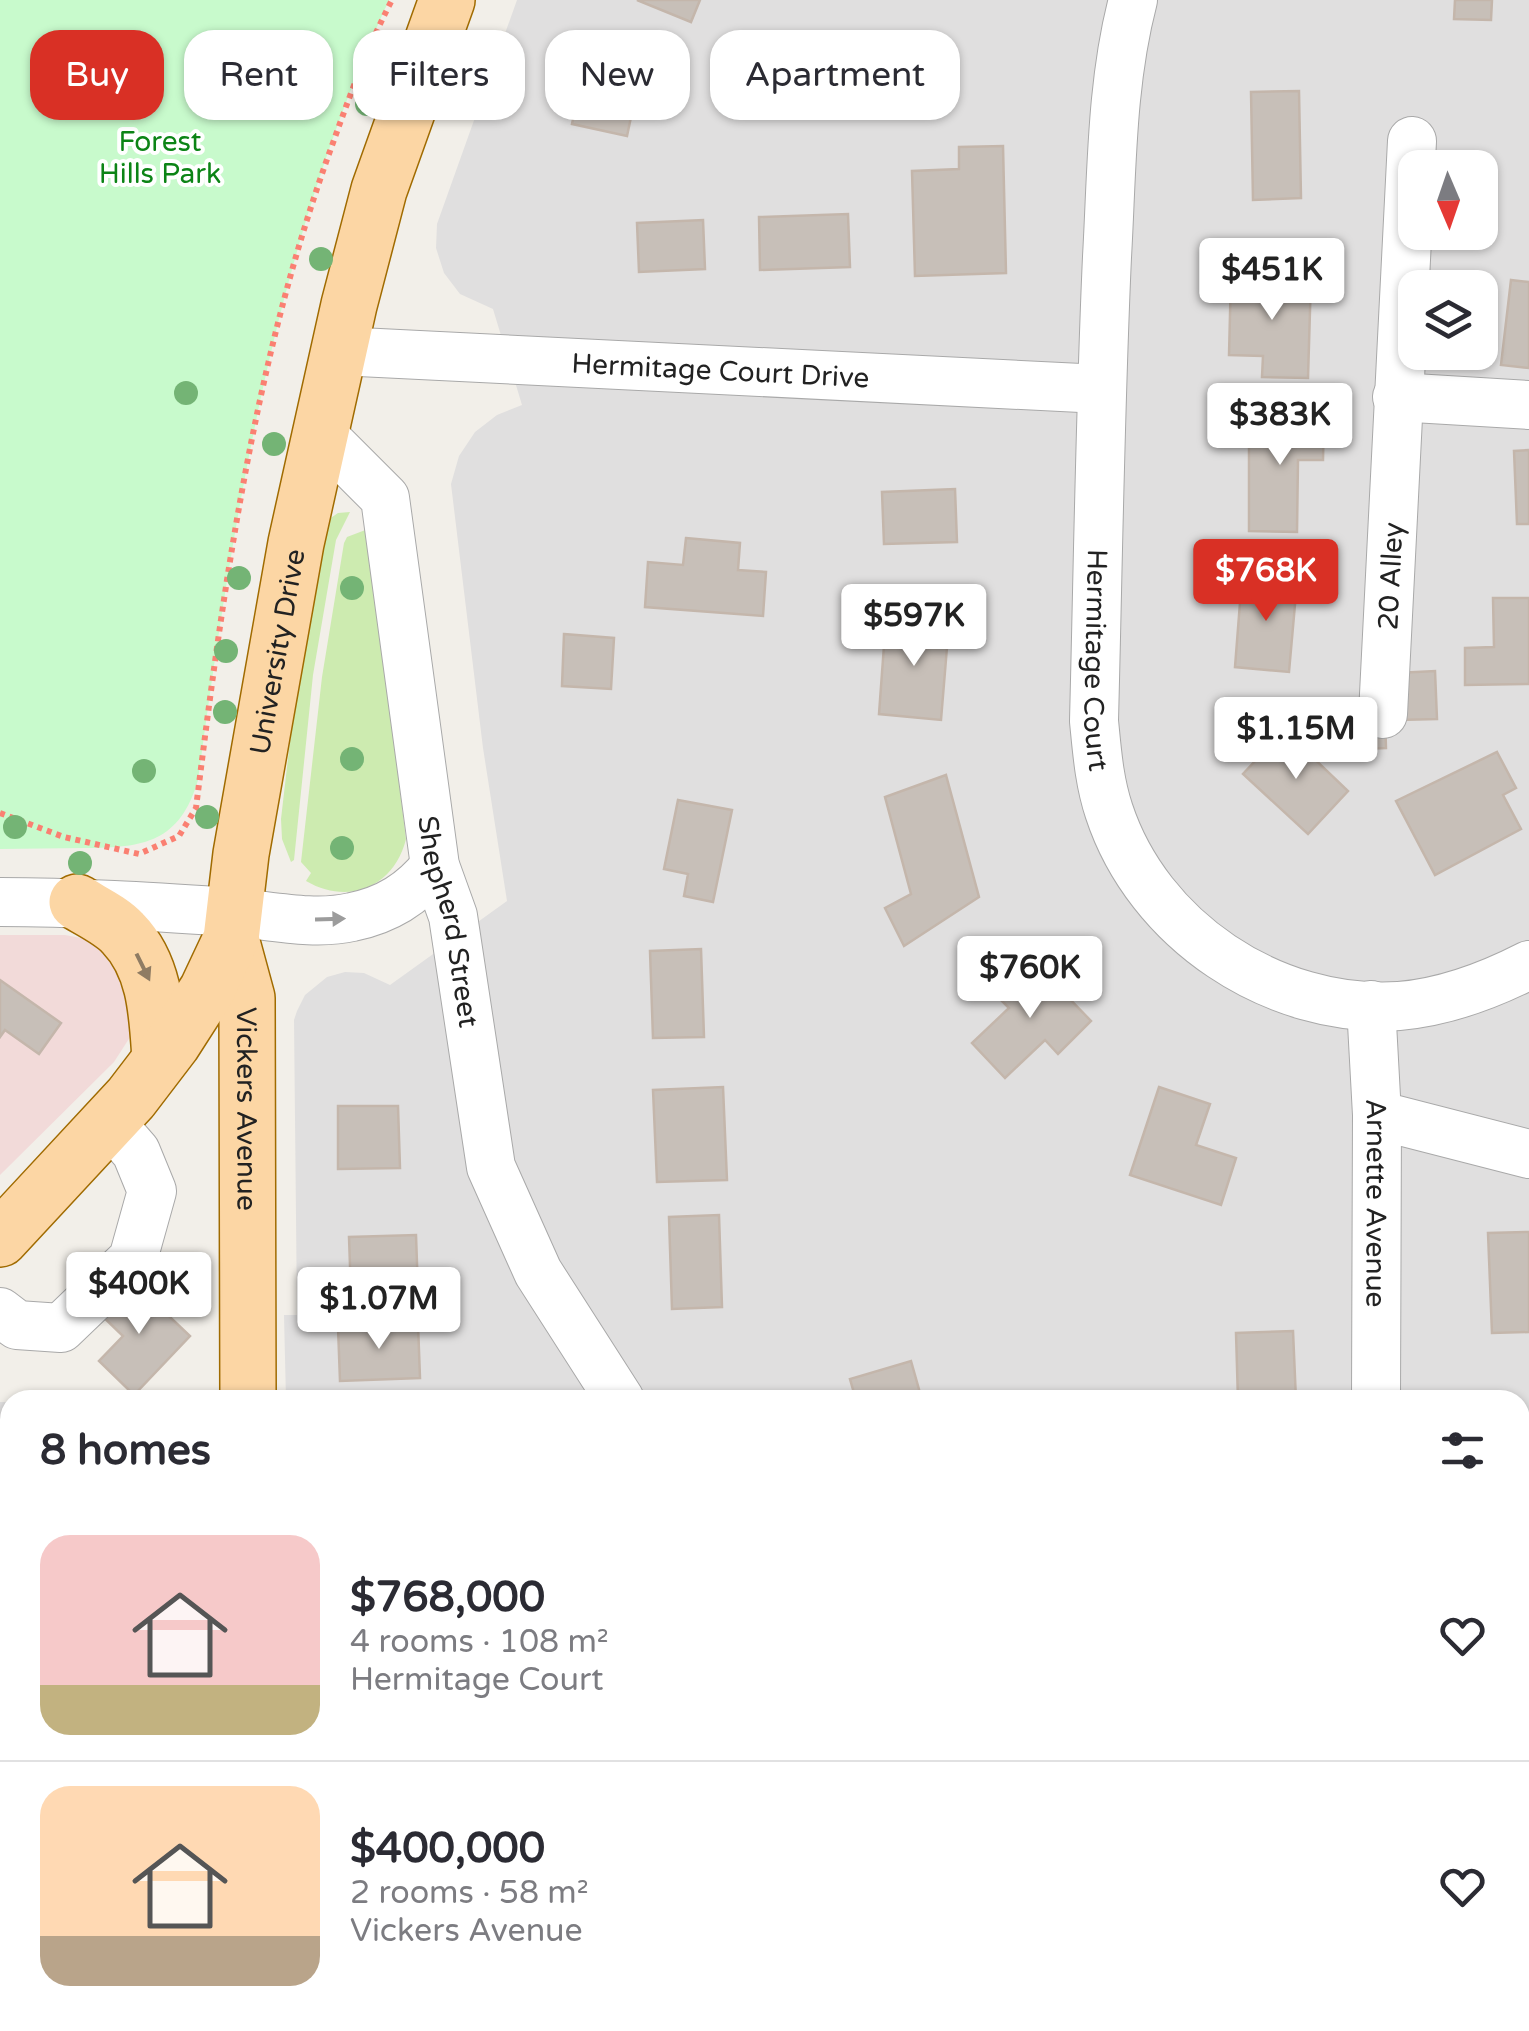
<!DOCTYPE html>
<meta charset="utf-8">
<style>
:root{--surface:#fff;--page:#f7f7f7;--text:#2b2b33;--muted:#7c7c81;--line:#e1e1e2;--accent:#d93025}
body{margin:0;font-family:"Varela Round",sans-serif;background:var(--page);color:var(--text);height:100vh;display:flex;flex-direction:column;font-size:38px;white-space:nowrap}
*{box-sizing:border-box;margin:0}
p{font-size:32px;color:var(--muted)}
.icon{flex:none;width:55px;height:55px;fill:none;stroke:currentColor;stroke-width:2;stroke-linecap:round;stroke-linejoin:round}
.map{position:relative;flex:1;overflow:hidden}
.details{position:absolute;left:0px;top:1390px;width:1530px;height:642px;display:flex;flex-direction:column;background:var(--surface);border-radius:30px 30px 0 0;box-shadow:0 2px 8px #0004}
.details>*{flex:none}
.hud{position:absolute;left:30px;top:30px;width:1000px;height:90px;display:flex;gap:20px}
.needle{width:65px;rotate:178deg}
.controls{position:absolute;left:1398px;top:150px;display:grid;gap:20px}
.controls a{display:grid;place-items:center;width:100px;height:100px;border-radius:20px;background:var(--surface);box-shadow:0 2px 8px #0004;font-size:50px}
.price{position:absolute;translate:-50% -85px;padding:0 22px;border-radius:10px;background:#fff;color:#222;font-size:32px;line-height:65px;filter:drop-shadow(0 2px 5px #0008)}
.price::after{content:'';position:absolute;left:50%;top:60px;width:30px;height:22px;margin-left:-15px;background:inherit;clip-path:polygon(0 0,100% 0,50% 100%)}
.price.on{background:var(--accent);color:#fff}
ul{padding:0;list-style:none}
li{display:flex;align-items:center;gap:30px;height:250px;padding:0 40px}
li+li{border-top:2px solid var(--line)}
li span{display:grid;place-items:center;flex:none;width:280px;height:200px;border-radius:30px;color:#555}
li>.icon{margin-inline-start:auto}
span .icon{width:120px;height:120px;fill:#fffc;stroke-width:1}
li b{font-size:42px}
h2{display:flex;justify-content:space-between;align-items:center;height:120px;padding:0 40px;font-size:42px}
.chip{padding:0 35px;border-radius:30px;background:var(--surface);box-shadow:0 2px 8px #0004;font-size:35px;line-height:90px}
.chip.on{background:var(--accent);color:#fff}
.map>svg:first-child{display:block}
</style>
<div class="map">
<svg width="1529" height="2031" viewBox="0 0 1529 2031">
<rect width="100%" height="100%" fill="#f2efe9"/>
<!-- residential -->
<path fill="#e0dfdf" fill-rule="evenodd" d="M517,0H1529V2031H0V1402H10V2022H1520V1400H286L284,1315H297L294,1020L297,1011L305,995L327,977L345,972L364,973L390,985L507,901L483,748L451,484L459,456L475,432L497,415L522,405L493,309L460,294L444,273L436,248L437,224ZM1415,168H1480V232H1415ZM1415,288H1480V352H1415Z"/>
<!-- commercial -->
<path fill="#f2dad9" d="M0,935H65L97,941L121,958L132,1034L114,1062L0,1175Z"/>
<!-- grass -->
<g fill="#cdebb0">
<path d="M350,512L336,540L313,675L294,860L291,862L282,839L281,819L298,672L325,522L338,513Z"/>
<path d="M368,529L406,839C394,887 349,906 306,881L311,873L301,862L322,677L344,543L347,537Z"/>
</g>
<!-- park -->
<path fill="#c8facc" d="M0,0H389C274,249 235,510 198,780C180,842 144,848 85,848C57,848 28,849 0,849Z"/>
<g fill="none" stroke-linecap="round" stroke-linejoin="round">
<!-- stream -->
<g stroke="#aad3df" stroke-width="10">
<path d="M0,1508L10,1557"/>
<path d="M469,2028L470,2031"/>
</g>
</g>
<!-- building -->
<g fill="#c7bfb8" stroke="#c4b6ab" stroke-width="2.5">
<path d="M637,0H700L691,22Z"/>
<path d="M1455,0H1492L1491,20L1454,19Z"/>
<path d="M590,40L645,51L627,136L572,124Z"/>
<path d="M1299,91L1301,198L1253,200L1251,92Z"/>
<path d="M1003,146L1006,273L915,276L912,171L959,169V147Z"/>
<path d="M848,214L850,267L760,270L759,217Z"/>
<path d="M703,220L705,269L639,272L637,223Z"/>
<path d="M1231,275L1311,277L1308,378L1262,377L1263,356L1229,355Z"/>
<path d="M1511,280L1529,282V368L1501,365Z"/>
<path d="M1272,414L1324,415L1323,460H1298L1297,532L1249,531V425H1272Z"/>
<path d="M1529,450V524H1517L1514,451Z"/>
<path d="M955,489L957,542L884,544L882,492Z"/>
<path d="M686,538L740,543L738,570L766,572L763,616L645,607L648,562L683,565Z"/>
<path d="M1242,577L1297,582L1289,672L1235,667Z"/>
<path d="M1493,598H1529V684L1465,685V648L1494,647Z"/>
<path d="M886,618L949,623L941,720L879,714Z"/>
<path d="M564,634L614,638L611,689L562,686Z"/>
<path d="M1435,671L1437,719L1399,720L1397,673Z"/>
<path d="M1385,716L1386,748L1362,749L1361,717Z"/>
<path d="M1284,730L1348,791L1308,834L1243,774Z"/>
<path d="M1497,752L1516,788L1503,795L1521,829L1435,875L1396,801Z"/>
<path d="M946,775L979,897L904,946L885,908L911,894L885,797Z"/>
<path d="M678,800L732,810L713,902L684,896L688,874L664,869Z"/>
<path d="M701,949L704,1037L653,1038L650,951Z"/>
<path d="M1033,961L1091,1021L1058,1054L1045,1040L1005,1078L972,1043L1009,1008L996,995Z"/>
<path d="M0,980L61,1023L39,1054L5,1030L0,1037Z"/>
<path d="M723,1087L727,1180L657,1182L653,1090Z"/>
<path d="M1159,1087L1210,1104L1196,1145L1236,1158L1221,1205L1130,1175Z"/>
<path d="M338,1106H398L400,1168L338,1169Z"/>
<path d="M719,1215L722,1307L672,1309L669,1217Z"/>
<path d="M1529,1232V1332L1492,1333L1488,1233Z"/>
<path d="M416,1235L418,1292L351,1294L349,1237Z"/>
<path d="M123,1281L149,1305L153,1301L190,1336L134,1395L99,1361L123,1336L96,1310Z"/>
<path d="M418,1324L420,1378L340,1381L338,1327Z"/>
<path d="M1293,1331L1296,1400H1238L1236,1333Z"/>
<path d="M911,1361L922,1400H856L850,1379Z"/>
<path d="M1520,1869H1529V1933L1520,1934Z"/>
<path d="M348,2022H393L394,2031H349Z"/>
<path d="M937,2022H1046L1047,2027L1018,2031H938Z"/>
<path d="M1234,2022H1309V2031H1244V2025Z"/>
</g>
<g fill="none" stroke-linecap="round" stroke-linejoin="round">
<!-- minor casing -->
<g stroke="#a9a9a9" stroke-width="50">
<g id="minor">
<path id="s1" d="M1133,0C1111,84 1112,170 1107,257C1100,411 1098,566 1094,721C1097,751 1099,781 1109,811C1148,930 1273,1014 1399,1006C1446,1002 1488,986 1529,965"/>
<path id="s2" d="M339,351L1101,389"/>
<path d="M1397,397L1529,405"/>
<path id="s3" d="M322,435L385,498L435,866L453,916L491,1167L538,1272L620,1400"/>
<path id="s4" d="M1383,714L1412,141"/>
<path d="M0,902C77,902 153,907 230,912C269,915 313,926 352,917C387,910 413,894 435,866"/>
<path id="s5" d="M1371,1005L1377,1115L1376,1400"/>
<path d="M1377,1115L1529,1154"/>
<path d="M0,1312L17,1325L61,1328L133,1259L152,1191L136,1152L109,1121"/>
<path d="M1520,1783L1529,1784"/>
<path d="M820,2022V2031"/>
<path d="M1383,2022V2031"/>
</g>
</g>
<!-- major casing -->
<g stroke="#a06b00" stroke-width="58">
<g id="major">
<path d="M77,902C91,911 111,920 123,933C156,967 157,1015 160,1059"/>
<path id="s6" d="M231,939L247,998L248,1400"/>
<path id="s7" d="M0,1239L131,1098L173,1043L207,990L231,939L241,854L296,543L349,305L379,190L447,0"/>
<path d="M258,2022V2031"/>
</g>
</g>
<!-- path -->
<path stroke="#fa8072" stroke-width="6" stroke-dasharray="5 5" stroke-linecap="butt" d="M0,813L64,837L139,854L179,836L196,808C224,582 255,355 334,140C351,92 368,46 392,0"/>
<!-- minor -->
<use href="#minor" stroke="#fff" stroke-width="48"/>
<!-- major -->
<use href="#major" stroke="#fcd6a4" stroke-width="55"/>
</g>
<!-- trees -->
<g fill="#74b475">
<circle cx="267" cy="100" r="12"/>
<circle cx="367" cy="104" r="12"/>
<circle cx="321" cy="259" r="12"/>
<circle cx="186" cy="393" r="12"/>
<circle cx="274" cy="444" r="12"/>
<circle cx="239" cy="578" r="12"/>
<circle cx="352" cy="588" r="12"/>
<circle cx="226" cy="651" r="12"/>
<circle cx="225" cy="712" r="12"/>
<circle cx="352" cy="759" r="12"/>
<circle cx="144" cy="771" r="12"/>
<circle cx="207" cy="817" r="12"/>
<circle cx="15" cy="827" r="12"/>
<circle cx="342" cy="848" r="12"/>
<circle cx="80" cy="863" r="12"/>
</g>
<!-- one-way arrows -->
<defs><path id="oneway-solid" d="M-6-.8H1V-3.2L6.5 0L1 3.2V.8H-6Z" transform="scale(2.5)"/></defs>
<use fill="#9c9c9c" href="#oneway-solid" transform="translate(330 919) rotate(-2)"/>
<use fill="#8f7c63" href="#oneway-solid" transform="translate(143 967) rotate(64)"/>
<g text-anchor="middle" stroke-width="8" stroke-linejoin="round" paint-order="stroke">
<!-- park labels -->
<g font-size="28" fill="#0c8416" stroke="#fff">
<text x="160" y="151">Forest<tspan x="160" dy="32">Hills Park</tspan></text>
</g>
<!-- street labels -->
<g font-size="28" fill="#222" stroke="#fff">
<text dy="10" stroke="none"><textPath href="#s2" startOffset="382">Hermitage Court Drive</textPath></text>
<text dy="10" stroke="none"><textPath href="#s4" startOffset="138">20 Alley</textPath></text>
<text dy="10" stroke="none"><textPath href="#s7" startOffset="672">University Drive</textPath></text>
<text dy="10" stroke="none"><textPath href="#s1" startOffset="662">Hermitage Court</textPath></text>
<text dy="10" stroke="none"><textPath href="#s3" startOffset="518">Shepherd Street</textPath></text>
<text dy="10" stroke="none"><textPath href="#s6" startOffset="172">Vickers Avenue</textPath></text>
<text dy="10" stroke="none"><textPath href="#s5" startOffset="198">Arnette Avenue</textPath></text>
</g>
</g>
</svg>
<div class="controls">
<a><svg class="needle" viewBox="-14 -14 28 28"><path d="M0-13l5 13h-10z" fill="#e53935"/><path d="M0 13l5-13h-10z" fill="#7c7c81"/></svg></a>
<a><svg class="icon" aria-label="layers" viewBox="0 0 24 24"><path d="M12 4l9 5-9 5-9-5zM3 14l9 5 9-5"/></svg></a>
</div>
<b class="price" style="left:1272px;top:323px">$451K</b>
<b class="price" style="left:1280px;top:468px">$383K</b>
<b class="price on" style="left:1266px;top:624px">$768K</b>
<b class="price" style="left:914px;top:669px">$597K</b>
<b class="price" style="left:1296px;top:782px">$1.15M</b>
<b class="price" style="left:1030px;top:1021px">$760K</b>
<b class="price" style="left:139px;top:1337px">$400K</b>
<b class="price" style="left:379px;top:1352px">$1.07M</b>
<div class="hud">
<a class="chip on">Buy</a>
<a class="chip">Rent</a>
<a class="chip">Filters</a>
<a class="chip">New</a>
<a class="chip">Apartment</a>
</div>
<section class="details">
<h2>8 homes<svg class="icon" aria-label="filters" viewBox="0 0 24 24"><path d="M4 7h16M4 17h16"/><circle cx="9" cy="7" r="2"/><circle cx="15" cy="17" r="2"/></svg></h2>
<ul>
<li><span style="background:linear-gradient(#f6c9c9 75%,#c2b280 0)"><svg class="icon" aria-label="home" viewBox="0 0 24 24"><path d="M3 11l9-7 9 7M6 9v11h12V9"/></svg></span><div><b>$768,000</b><p>4 rooms · 108 m²</p><p>Hermitage Court</p></div><svg class="icon" aria-label="heart" viewBox="0 0 24 24"><path d="M12 20l-8-8c-3-5 5-10 8-4 3-6 11-1 8 4z"/></svg></li>
<li><span style="background:linear-gradient(#ffd9b3 75%,#b9a48a 0)"><svg class="icon" aria-label="home" viewBox="0 0 24 24"><path d="M3 11l9-7 9 7M6 9v11h12V9"/></svg></span><div><b>$400,000</b><p>2 rooms · 58 m²</p><p>Vickers Avenue</p></div><svg class="icon" aria-label="heart" viewBox="0 0 24 24"><path d="M12 20l-8-8c-3-5 5-10 8-4 3-6 11-1 8 4z"/></svg></li>
</ul>
</section>
</div>
